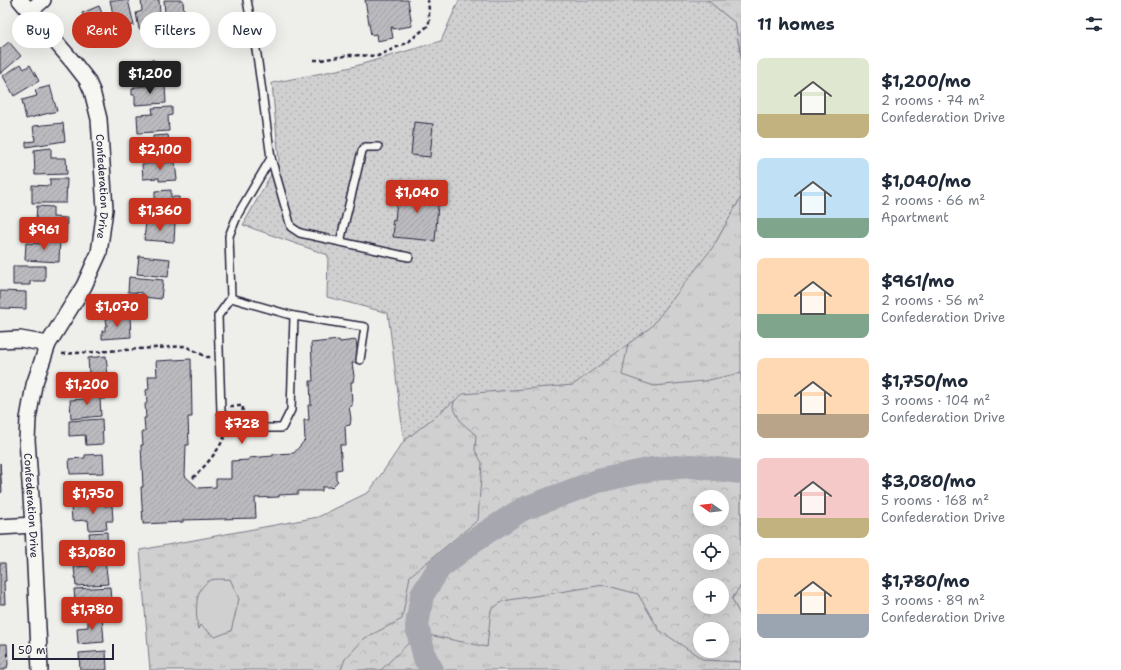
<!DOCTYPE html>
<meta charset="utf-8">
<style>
:root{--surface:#fff;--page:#f6f6f7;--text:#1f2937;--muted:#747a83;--accent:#c8321e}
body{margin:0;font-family:"Shantell Sans",sans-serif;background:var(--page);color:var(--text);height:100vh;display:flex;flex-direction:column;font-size:15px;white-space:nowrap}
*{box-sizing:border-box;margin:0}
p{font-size:13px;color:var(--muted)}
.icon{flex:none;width:22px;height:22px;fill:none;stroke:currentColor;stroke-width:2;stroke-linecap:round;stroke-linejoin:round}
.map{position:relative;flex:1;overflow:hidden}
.details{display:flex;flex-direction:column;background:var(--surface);width:380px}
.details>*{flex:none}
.guide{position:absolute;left:12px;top:12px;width:380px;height:36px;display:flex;gap:8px}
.needle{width:26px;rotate:284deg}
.controls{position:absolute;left:693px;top:490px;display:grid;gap:8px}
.controls a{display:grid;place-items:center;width:36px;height:36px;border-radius:50%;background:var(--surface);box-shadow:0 4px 16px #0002;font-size:20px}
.scale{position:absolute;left:12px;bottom:10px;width:102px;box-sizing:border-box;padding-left:4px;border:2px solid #22223b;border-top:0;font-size:11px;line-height:14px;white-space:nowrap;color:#22223b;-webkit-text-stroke:3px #f6f6f2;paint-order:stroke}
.price{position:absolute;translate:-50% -34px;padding:0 9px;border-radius:4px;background:var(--accent);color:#fff;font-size:13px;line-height:26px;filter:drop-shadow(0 1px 2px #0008)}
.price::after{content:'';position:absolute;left:50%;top:24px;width:12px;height:9px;margin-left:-6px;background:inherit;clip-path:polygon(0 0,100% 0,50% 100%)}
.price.current{background:#222;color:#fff}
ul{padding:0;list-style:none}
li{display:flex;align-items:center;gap:12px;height:100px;padding:0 16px}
li span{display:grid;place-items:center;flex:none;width:112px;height:80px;border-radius:8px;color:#555}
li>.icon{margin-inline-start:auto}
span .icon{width:48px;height:48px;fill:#fffc;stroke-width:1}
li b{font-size:17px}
h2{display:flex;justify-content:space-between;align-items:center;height:48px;padding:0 16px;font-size:17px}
.chip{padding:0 14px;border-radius:18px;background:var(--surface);box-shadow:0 4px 16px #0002;font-size:14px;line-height:36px}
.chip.current{background:var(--accent);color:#fff}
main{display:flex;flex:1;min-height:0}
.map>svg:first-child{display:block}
</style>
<main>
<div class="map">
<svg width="741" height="670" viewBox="0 0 741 670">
<defs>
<pattern id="grass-tufts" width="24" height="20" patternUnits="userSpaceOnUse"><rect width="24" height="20" fill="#d0d0d1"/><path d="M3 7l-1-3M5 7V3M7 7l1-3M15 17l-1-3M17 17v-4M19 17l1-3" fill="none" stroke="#b2b2b4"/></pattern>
<pattern id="forest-crowns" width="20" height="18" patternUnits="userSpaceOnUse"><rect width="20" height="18" fill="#d0d0d1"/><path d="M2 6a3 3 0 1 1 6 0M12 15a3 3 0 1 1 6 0" fill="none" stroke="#b2b2b4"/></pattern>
<pattern id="park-dots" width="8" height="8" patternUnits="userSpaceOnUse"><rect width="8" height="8" fill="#d0d0d1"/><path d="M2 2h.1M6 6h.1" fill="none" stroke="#b2b2b4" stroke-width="1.8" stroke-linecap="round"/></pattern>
<pattern id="building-hatch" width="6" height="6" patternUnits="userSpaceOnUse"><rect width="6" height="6" fill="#bbbbbf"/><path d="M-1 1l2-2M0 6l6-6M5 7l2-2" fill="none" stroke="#a0a0a5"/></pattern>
</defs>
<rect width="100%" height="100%" fill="#eeeeeb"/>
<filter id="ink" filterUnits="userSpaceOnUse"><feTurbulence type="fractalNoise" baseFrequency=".025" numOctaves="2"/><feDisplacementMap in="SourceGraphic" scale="8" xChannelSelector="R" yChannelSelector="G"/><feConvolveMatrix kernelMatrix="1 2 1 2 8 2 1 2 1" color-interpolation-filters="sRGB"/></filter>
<g filter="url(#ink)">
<!-- grass -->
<g fill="url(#grass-tufts)" stroke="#797986" fill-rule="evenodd">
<path d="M707,0H741V58L735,23Z"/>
<path d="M741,197V670H150L140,550L318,517L369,492L404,441L462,394L713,247ZM700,497H722V519H700ZM700,541H722V563H700ZM700,585H722V607H700ZM700,629H722V651H700Z"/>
</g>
<!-- forest -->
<path fill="url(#forest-crowns)" stroke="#797986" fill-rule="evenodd" d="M641,275L622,375L654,386L704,381L741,373V585L732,599L741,617V662L704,660L659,630L638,594L604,585L503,601L491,610L487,647L419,633L381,670H341L345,659L365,638L402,619L410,576L478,520L482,463L475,450L476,435L461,422L453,407L457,387ZM700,497H722V519H700ZM700,541H722V563H700ZM700,585H722V607H700ZM700,629H722V651H700Z"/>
<!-- park -->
<path fill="url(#park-dots)" stroke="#797986" d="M459,0H707L735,23L741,58V197L713,247L651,327L573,385L463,394L404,441L388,313L327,297L328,255L243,225L279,160L272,83L352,67L441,41Z"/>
<!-- pitch -->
<path fill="#d0d0d1" stroke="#797986" d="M230,579L239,599L231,631L215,637L200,625L198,629C196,613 193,588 211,580C216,578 225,580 230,579Z"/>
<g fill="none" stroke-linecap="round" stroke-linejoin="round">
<!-- river -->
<path stroke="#a7a7af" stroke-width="24" d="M432,670L425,658L417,626L422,595L439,568L473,541L523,509L598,481L652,469L692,466L741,472"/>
</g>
<!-- building -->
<g fill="url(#building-hatch)" stroke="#22223b">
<path d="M110,0H128L134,25L116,29Z"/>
<path d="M141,0H159L161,25L144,26L145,29H139L136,13L142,11Z"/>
<path d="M164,0H183L184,14L189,13L191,30L183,31L182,25L166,26Z"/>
<path d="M365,0H408L412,26L393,29V27H391L393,38L377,41L376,34L371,35Z"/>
<path d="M99,6L111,35H109L112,41L101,46L98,40L96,41L90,27L88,28L82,13Z"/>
<path d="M9,42L21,56L0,74V49Z"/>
<path d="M154,60L155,78L125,80L124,62Z"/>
<path d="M21,64L24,69L30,65L39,81L14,96L3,76Z"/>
<path d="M165,85L166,103L135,105V95H132V89H134V87Z"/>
<path d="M50,86L57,111L26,119L22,100L37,96L35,90Z"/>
<path d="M172,107V115L168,116L169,131L138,133L137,115L153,114L152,108Z"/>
<path d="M414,122L433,124L430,157L411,155Z"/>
<path d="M63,123L65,141L26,147V142L35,141L33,126Z"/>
<path d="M168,135L169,141H170L171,159L140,161L139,143L153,142V136Z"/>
<path d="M51,148V158H66L67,174L35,175L34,150Z"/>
<path d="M175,162L177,180L159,181V178L143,179L142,164Z"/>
<path d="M50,179H67L66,203H32V185L50,186Z"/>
<path d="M398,188L428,193V189L442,190L440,206L438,205L435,241L393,237L394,225H392L393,220L395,221L397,199H395V195L397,196Z"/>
<path d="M171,190V197H179V216L145,217L144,202L154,201V199H155V191Z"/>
<path d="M37,206L53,207V217L67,218L66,234L35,232Z"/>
<path d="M146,222L175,224L174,242L144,240Z"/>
<path d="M45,237L60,238L59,262L25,260L26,243L44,244Z"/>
<path d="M139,256L170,259L168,277L137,274Z"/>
<path d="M13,266H45V281H30V285H13Z"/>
<path d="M129,277L163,280L161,299L143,297V293L128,292Z"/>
<path d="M0,291L26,292V309L0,308Z"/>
<path d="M130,316L131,337L102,339V331H105V326H107L106,318Z"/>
<path d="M339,340L340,342L356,340L358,356H357V363H352L354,376L353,382H351L352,406H349L351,419L350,425L345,426L346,445H340L342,469L336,470V479L338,481L331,488L330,487H322V491H298V494L279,495V497L255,498L256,518L183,520V522L143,524L141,487H143L141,445H143L142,432L145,431L144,418H146L145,404L147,403L146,390L149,389L148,376H157L156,361L191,359L192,417H188L189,445H186L185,476L198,488L216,487V479H231V461L249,460V458L273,456V454L294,453L305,440L304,420H309L308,405H311L310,381H313L311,343Z"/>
<path d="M106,356L109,387L74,389V374L89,373L88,358Z"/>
<path d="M105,391V399H100L101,416L71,419L70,400L86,399L85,393Z"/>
<path d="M102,419L103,444L86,445L85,435L69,436V421Z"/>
<path d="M103,454L104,473L70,474L69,459L85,458V455Z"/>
<path d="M0,463L2,492L0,493Z"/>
<path d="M102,483L103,501L72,502V484Z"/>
<path d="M105,504V506L112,505L113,521H106L107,529L89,530L88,520L72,521L71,506Z"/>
<path d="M107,532L108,556L74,558L73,543L90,542L89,533Z"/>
<path d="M105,559L108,584L76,586L74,567L90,566L89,560Z"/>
<path d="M0,563H5L6,581H4L5,604H0Z"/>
<path d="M110,587L111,603L103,604V606L96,607V613L76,614L74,589Z"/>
<path d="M88,616H102L104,642L78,644L77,628L88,627Z"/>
<path d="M0,644H7L8,664L7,668H5V670H0Z"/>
<path d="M106,651L107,670H80L79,653Z"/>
</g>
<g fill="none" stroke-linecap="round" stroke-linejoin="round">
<!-- lane casing -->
<g stroke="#22223b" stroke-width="10">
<g id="lane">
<path d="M271,158L291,227L300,233L409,257"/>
<path d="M340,242L362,151L365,147H378"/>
<path d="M231,298L294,316L291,410L282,428H236L230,424L221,412L218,316L231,298L229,236L238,214L271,158L257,55L247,0"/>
<path d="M294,316L365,327L360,360"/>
</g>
</g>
<!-- street casing -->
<g stroke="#22223b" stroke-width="18">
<g id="street">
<path id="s1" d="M20,0L73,62L87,80L92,91L99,119L105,209L99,253L84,286L48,344L34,385L28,419L27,440L33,525L40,670"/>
<path d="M30,11L43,0"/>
<path d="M0,340L20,339L48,344"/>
<path d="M0,527L33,525"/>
</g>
</g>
<!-- path -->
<g stroke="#22223b" stroke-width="2.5" stroke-dasharray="4 3" stroke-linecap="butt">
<path d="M314,60H321L350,55L378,56L408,42L429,25V10L428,0"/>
<path d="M62,354L185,346L207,357H211"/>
<path d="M230,406H243L242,418"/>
<path d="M193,478C206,465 219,451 226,433"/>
</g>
<!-- lane -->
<use href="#lane" stroke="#f6f6f2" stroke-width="7"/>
<!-- street -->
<use href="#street" stroke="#f6f6f2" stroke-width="15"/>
</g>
</g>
<g text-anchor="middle" stroke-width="4" stroke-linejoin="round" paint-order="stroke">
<!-- street labels -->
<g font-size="11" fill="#22223b" stroke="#f6f6f2">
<text dy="4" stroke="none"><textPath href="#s1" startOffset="213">Confederation Drive</textPath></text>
<text dy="4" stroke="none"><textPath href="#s1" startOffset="549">Confederation Drive</textPath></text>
</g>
</g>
</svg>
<div class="controls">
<a><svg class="needle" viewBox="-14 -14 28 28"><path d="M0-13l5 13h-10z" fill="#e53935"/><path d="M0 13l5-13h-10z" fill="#747a83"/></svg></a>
<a><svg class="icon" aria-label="locate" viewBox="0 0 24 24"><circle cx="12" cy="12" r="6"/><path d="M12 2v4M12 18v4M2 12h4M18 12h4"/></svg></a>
<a>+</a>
<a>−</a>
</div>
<div class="scale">50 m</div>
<b class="price current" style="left:150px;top:95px">$1,200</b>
<b class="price" style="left:160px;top:171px">$2,100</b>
<b class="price" style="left:417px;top:214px">$1,040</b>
<b class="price" style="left:160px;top:232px">$1,360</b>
<b class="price" style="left:44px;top:251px">$961</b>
<b class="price" style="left:117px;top:328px">$1,070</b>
<b class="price" style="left:87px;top:406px">$1,200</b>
<b class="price" style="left:242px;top:445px">$728</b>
<b class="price" style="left:93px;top:515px">$1,750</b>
<b class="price" style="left:92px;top:574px">$3,080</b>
<b class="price" style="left:92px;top:631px">$1,780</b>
<div class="guide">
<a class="chip">Buy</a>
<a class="chip current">Rent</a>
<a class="chip">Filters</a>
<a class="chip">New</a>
</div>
</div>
<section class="details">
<h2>11 homes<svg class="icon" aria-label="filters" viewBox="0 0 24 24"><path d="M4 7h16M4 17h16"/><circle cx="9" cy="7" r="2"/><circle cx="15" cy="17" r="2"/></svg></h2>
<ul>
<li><span style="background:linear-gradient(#dfe7d0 70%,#c2b280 0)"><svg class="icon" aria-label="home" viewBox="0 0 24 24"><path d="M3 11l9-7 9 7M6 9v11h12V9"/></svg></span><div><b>$1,200/mo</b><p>2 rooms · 74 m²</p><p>Confederation Drive</p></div></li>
<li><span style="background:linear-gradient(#bfe0f5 75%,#7fa58c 0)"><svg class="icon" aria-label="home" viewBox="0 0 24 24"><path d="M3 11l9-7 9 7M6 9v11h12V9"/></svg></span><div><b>$1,040/mo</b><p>2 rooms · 66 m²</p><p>Apartment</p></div></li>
<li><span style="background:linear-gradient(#ffd9b3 70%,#7fa58c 0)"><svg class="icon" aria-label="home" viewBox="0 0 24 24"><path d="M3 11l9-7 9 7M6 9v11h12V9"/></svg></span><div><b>$961/mo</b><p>2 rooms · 56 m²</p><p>Confederation Drive</p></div></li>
<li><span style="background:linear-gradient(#ffd9b3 70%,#b9a48a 0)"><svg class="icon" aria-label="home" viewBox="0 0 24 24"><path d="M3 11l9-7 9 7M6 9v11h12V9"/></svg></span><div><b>$1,750/mo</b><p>3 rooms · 104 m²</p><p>Confederation Drive</p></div></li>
<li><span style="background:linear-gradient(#f6c9c9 75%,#c2b280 0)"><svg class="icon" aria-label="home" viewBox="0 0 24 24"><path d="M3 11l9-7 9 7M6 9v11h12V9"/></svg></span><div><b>$3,080/mo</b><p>5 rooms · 168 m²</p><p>Confederation Drive</p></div></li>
<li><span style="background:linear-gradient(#ffd9b3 70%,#9aa5b1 0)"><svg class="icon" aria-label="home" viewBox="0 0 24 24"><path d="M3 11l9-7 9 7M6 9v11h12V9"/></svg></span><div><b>$1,780/mo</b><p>3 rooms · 89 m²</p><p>Confederation Drive</p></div></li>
</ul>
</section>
</main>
